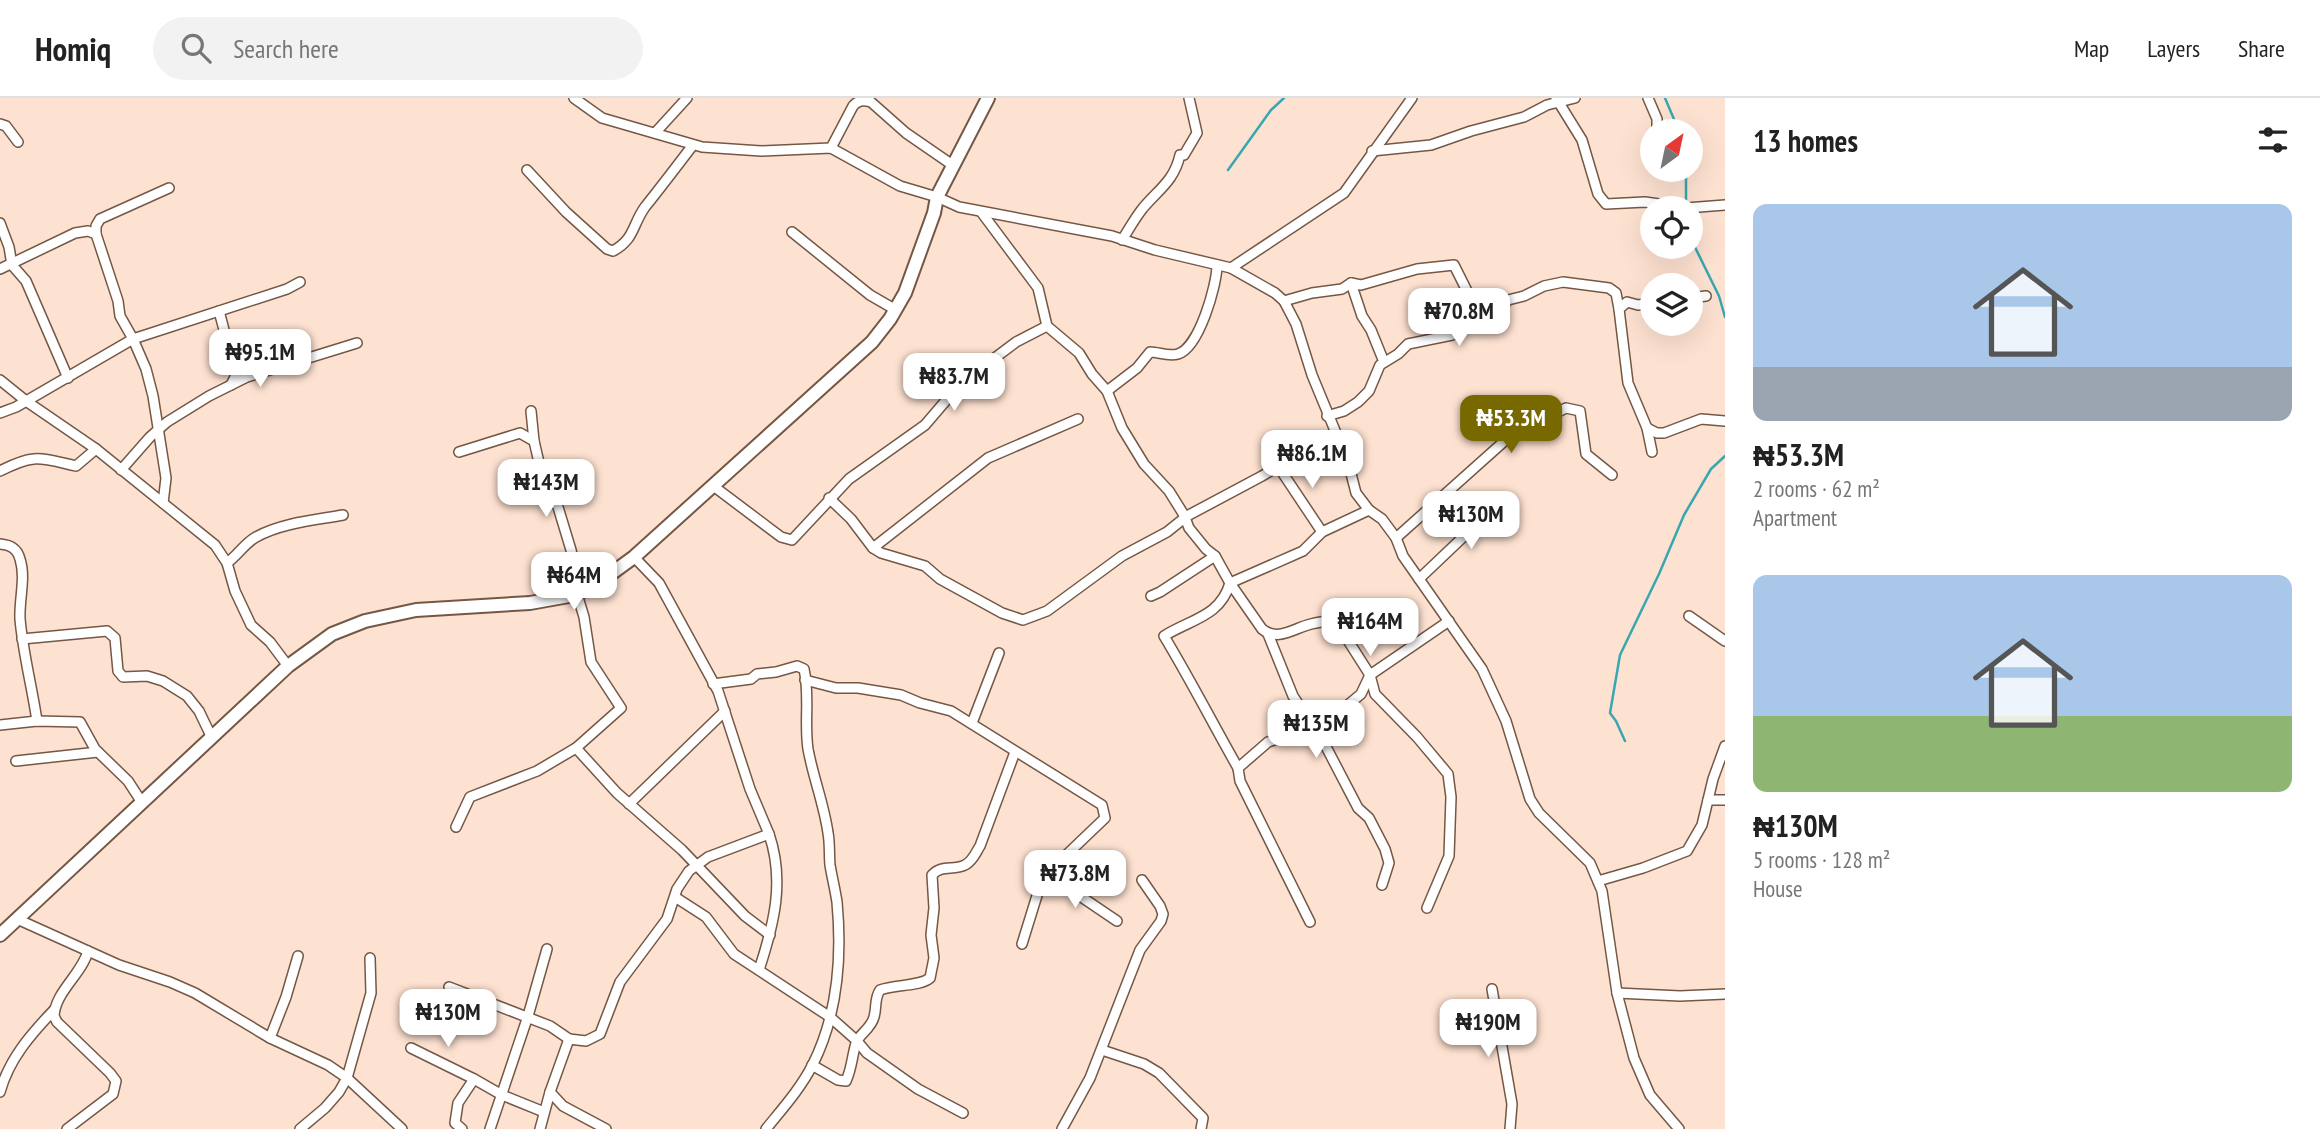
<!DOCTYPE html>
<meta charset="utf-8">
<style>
:root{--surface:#fff;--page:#f2f2f2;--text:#222;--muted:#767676;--line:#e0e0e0;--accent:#786800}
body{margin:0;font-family:"PT Sans Narrow",sans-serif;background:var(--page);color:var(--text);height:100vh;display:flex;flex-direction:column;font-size:26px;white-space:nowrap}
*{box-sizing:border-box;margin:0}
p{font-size:23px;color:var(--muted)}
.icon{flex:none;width:38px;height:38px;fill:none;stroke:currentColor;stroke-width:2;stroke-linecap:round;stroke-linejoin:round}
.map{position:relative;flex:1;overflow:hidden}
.details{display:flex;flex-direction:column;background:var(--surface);width:595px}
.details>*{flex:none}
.needle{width:46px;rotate:33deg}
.controls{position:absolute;left:1640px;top:21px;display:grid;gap:14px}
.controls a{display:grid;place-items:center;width:63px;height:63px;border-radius:50%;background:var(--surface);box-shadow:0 7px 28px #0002;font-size:35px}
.price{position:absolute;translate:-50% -60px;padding:0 16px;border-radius:14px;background:#fff;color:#222;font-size:23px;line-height:46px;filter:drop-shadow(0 2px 4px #0008)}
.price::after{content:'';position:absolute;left:50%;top:42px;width:21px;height:16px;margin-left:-10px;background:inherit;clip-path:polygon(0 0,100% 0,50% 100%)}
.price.current{background:var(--accent);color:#fff}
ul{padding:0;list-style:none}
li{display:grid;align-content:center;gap:14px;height:371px;padding:0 28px}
li span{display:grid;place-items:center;height:217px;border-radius:14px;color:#555}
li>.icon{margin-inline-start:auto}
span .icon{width:126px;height:126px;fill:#fffc;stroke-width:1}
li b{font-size:30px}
h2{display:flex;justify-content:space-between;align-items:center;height:84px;padding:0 28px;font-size:30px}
header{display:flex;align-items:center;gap:42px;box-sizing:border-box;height:98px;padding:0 35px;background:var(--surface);border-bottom:2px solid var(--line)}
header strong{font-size:33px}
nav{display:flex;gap:38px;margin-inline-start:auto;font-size:24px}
.search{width:490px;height:63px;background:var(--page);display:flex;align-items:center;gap:18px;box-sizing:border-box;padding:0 24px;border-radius:38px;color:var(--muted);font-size:26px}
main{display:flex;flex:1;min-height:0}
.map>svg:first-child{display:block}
</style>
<header>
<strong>Homiq</strong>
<div class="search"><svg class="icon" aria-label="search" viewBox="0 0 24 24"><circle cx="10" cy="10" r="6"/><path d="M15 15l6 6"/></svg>Search here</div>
<nav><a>Map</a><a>Layers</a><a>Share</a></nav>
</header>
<main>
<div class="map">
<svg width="1725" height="1031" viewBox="0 0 1725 1031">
<rect width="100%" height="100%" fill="#fee2d1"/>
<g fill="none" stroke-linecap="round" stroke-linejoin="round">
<!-- stream -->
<g stroke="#37a7b0" stroke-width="2.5">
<path d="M1665,0L1679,33"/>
<path d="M1228,72L1271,12L1284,0"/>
<path d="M1686,72V107"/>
<path d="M1690,139L1719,198L1725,219"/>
<path d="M1625,643L1616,623L1610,615L1620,557L1659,476L1684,417L1711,371L1725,358"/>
</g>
<!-- minor casing -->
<g stroke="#745745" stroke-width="12">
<g id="minor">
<path d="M574,0L602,20L702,49L761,53L831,50L900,88L937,99L959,109L1112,138L1155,152L1231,170L1275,195L1284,203L1296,226L1312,277L1348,364L1356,395L1369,412L1382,421L1396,440L1403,458L1482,571L1506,623L1530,701L1539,715L1590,765L1602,793L1617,895L1634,960L1650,997L1679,1031"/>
<path d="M1556,0L1582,42L1598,96L1606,106L1645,104L1686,110L1725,107"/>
<path d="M1648,0L1657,21V33"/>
<path d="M0,26L6,28L18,44"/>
<path d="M655,35L687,0"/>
<path d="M831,50L853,8C858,2 863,2 871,4L906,35L951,66L956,64"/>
<path d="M1372,53L1431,47L1471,33L1524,19L1547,7L1575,0"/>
<path d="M527,72L566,114L607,151L613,153C635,141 632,127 645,109C661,89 677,68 693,47"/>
<path d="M982,115L1038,190L1047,228L1079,255L1092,276L1107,293L1122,330L1144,366L1169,393L1184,417L1189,430L1206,451L1215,458L1230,485L1262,531C1278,544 1294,530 1311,526C1319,524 1327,523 1335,522L1370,577L1375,596L1417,639L1448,676L1451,699L1449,758L1427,810"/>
<path d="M0,125L9,149L12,167L26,183L68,280"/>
<path d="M792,134L870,197L896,212"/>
<path d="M96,136L118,203L120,218L133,241L146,271L153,298L166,380L163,405"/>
<path d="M1122,142C1129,131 1135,120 1143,110C1159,91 1174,83 1180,57H1184L1197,35L1189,0"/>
<path d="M1231,170L1344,95L1412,0"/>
<path d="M0,171L75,135L88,133L96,136V128L100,121L169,90"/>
<path d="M1351,185L1362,218L1371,232L1384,264"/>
<path d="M1690,200L1706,198"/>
<path d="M1284,203L1312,195L1342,191L1351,185L1361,187L1417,171L1454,167L1475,209L1483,221"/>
<path d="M1619,211L1628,285L1647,330L1652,354"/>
<path d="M219,213L236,277L231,287"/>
<path d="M0,282L26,303L96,351L215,447L227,465L235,493L251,527L270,544L288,568"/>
<path d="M1107,293L1137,270L1150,254C1159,254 1168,259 1178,256C1199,250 1217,187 1217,167"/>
<path d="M531,313L534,343L544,386L558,409L571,452L580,495"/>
<path d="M0,315L16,309L133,241L287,191L300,184"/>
<path d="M1327,318L1344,313L1358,304L1369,293L1380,267L1398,256L1408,246L1452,237L1499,213L1508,202L1524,198L1544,188L1563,184L1609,190L1616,195L1619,211L1627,204L1638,207L1652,205"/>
<path d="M1647,330L1657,335H1664L1701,321L1725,323"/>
<path d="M459,354L520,335L534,343"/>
<path d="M1278,368L1322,434"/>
<path d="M121,372L150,339L167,324L209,298L247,279L357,245"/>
<path d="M0,373C35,355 40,360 76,368L96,351"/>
<path d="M712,387L781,439L792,442L849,381L925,327L960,286L1016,244L1047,228"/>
<path d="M829,400L851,421L873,450L988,360L1078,321"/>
<path d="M1396,440L1509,339L1566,310L1580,313L1586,356L1612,377"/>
<path d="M0,446C10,447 17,450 20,461C26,480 19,501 20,521C23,555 32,589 37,623"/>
<path d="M873,450L881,455L925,468L940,481L1002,515L1023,522L1047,513L1122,458L1167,434L1187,418L1262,378L1334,335"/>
<path d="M227,465C238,457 244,446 256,439C281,425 315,422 343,417"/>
<path d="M1419,481L1501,403"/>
<path d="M1151,498L1160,494L1215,458"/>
<path d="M1689,518L1725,543"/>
<path d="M1268,536L1293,598L1322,641L1358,710L1369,720L1385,751L1389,765L1382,787"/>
<path d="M22,541L107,533L115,540L118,573L123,579L147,578L163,583L187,598L199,613L211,638"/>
<path d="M805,582L836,590H858L901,597L920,605L951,613L1102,707L1105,720L1060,763L1039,791L1022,846"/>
<path d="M713,586L751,581L757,576L776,574L797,568L804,571C810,597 804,625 808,651C813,679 824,706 828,735C830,745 829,756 830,767C832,779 835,791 837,804C842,858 838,916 813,966C801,990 783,1010 766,1031"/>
<path d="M972,625L999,555"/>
<path d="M0,627L37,623L80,624L95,651L128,683L141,703"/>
<path d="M576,650L617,695L682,752L745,818L770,837"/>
<path d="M16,663L98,654"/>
<path d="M1238,670C1213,626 1190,581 1164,538C1191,521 1220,519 1230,485L1303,453L1322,434L1369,412"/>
<path d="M1708,702H1725"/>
<path d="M629,706L725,613"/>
<path d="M456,729L470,699L537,673L576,650L621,610L591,564L584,519L577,496"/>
<path d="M1049,777L1117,823"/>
<path d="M1598,783L1643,770L1687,753L1702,727L1713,681L1725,648"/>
<path d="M675,799L706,819L734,856L830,919L856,942L867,955L918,991L963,1015"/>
<path d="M17,821L119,867L170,884L195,895L270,940L328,967L347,980L402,1031"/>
<path d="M1310,824L1240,683L1238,670L1268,644L1314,629L1336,617L1361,596L1370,577L1449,523"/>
<path d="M759,872C774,826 785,783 769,736"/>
<path d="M449,889L550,928L569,941"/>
<path d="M1492,891L1512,1006L1510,1031"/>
<path d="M1617,895L1680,898L1725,896"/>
<path d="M270,940L286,899L298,858"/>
<path d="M411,950L474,981"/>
<path d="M1102,952L1144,966L1159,975L1203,1020L1201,1031"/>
<path d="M812,967L838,982L846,983C852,970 852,958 856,945C859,936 871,931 874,919C877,909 874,901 880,892C895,886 919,889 930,880L934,860L931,837L934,810L932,777C942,766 953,773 965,767C973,763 976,754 980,748L1015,654"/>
<path d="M0,994C9,961 31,936 54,912"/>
<path d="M550,994L563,1008L606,1031"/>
<path d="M67,1031L113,996L116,983L110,975L57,924L54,918C55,894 82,876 88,853"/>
<path d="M300,1031L325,1010L339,994L347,980L371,895L370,860"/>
<path d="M462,1031L455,1025L458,1005L474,981L502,997L544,1014"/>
<path d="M490,1031L528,918L547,851"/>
<path d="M540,1031L550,994L569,941L586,943L600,936L620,884L667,821L677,791L689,773L708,759L769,736L750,691L718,593L659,485L634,459"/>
<path d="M1062,1031L1090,980L1140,852L1161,823L1163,816L1160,808L1142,782"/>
</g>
</g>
<!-- secondary casing -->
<g stroke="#745745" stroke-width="16">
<path id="secondary" d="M0,837L288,568L332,536L365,523L416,512L530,505L569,498L593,489L634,459L872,244L890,221L905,195L934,115L937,99L988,0"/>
</g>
<!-- minor -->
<use href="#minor" stroke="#fff" stroke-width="9"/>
<!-- secondary -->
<use href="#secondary" stroke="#fff" stroke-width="12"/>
</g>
</svg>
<div class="controls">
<a><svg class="needle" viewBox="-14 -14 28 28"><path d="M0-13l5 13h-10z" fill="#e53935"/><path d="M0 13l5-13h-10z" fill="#767676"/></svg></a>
<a><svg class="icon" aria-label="locate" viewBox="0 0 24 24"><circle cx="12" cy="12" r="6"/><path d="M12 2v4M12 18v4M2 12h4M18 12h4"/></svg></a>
<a><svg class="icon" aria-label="layers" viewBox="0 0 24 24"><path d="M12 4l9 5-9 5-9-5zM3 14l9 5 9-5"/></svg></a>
</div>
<b class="price" style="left:1459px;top:250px">₦70.8M</b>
<b class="price" style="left:260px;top:291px">₦95.1M</b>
<b class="price" style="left:954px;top:315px">₦83.7M</b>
<b class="price current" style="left:1511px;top:357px">₦53.3M</b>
<b class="price" style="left:1312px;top:392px">₦86.1M</b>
<b class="price" style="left:546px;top:421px">₦143M</b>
<b class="price" style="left:1471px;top:453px">₦130M</b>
<b class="price" style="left:574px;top:514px">₦64M</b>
<b class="price" style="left:1370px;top:560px">₦164M</b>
<b class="price" style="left:1316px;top:662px">₦135M</b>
<b class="price" style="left:1075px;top:812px">₦73.8M</b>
<b class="price" style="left:448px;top:951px">₦130M</b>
<b class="price" style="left:1488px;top:961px">₦190M</b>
</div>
<section class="details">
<h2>13 homes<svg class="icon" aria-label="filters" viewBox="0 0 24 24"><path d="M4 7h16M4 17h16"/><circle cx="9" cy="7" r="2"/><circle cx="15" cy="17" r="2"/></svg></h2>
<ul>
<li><span style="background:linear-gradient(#a9c7e8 75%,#9aa5b1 0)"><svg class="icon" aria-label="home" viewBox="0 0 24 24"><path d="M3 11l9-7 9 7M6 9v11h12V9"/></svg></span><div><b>₦53.3M</b><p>2 rooms · 62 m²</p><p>Apartment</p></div></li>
<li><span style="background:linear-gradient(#a9c7e8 65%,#8fb573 0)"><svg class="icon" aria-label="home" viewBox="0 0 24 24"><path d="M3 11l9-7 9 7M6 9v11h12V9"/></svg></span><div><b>₦130M</b><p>5 rooms · 128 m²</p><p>House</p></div></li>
</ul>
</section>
</main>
